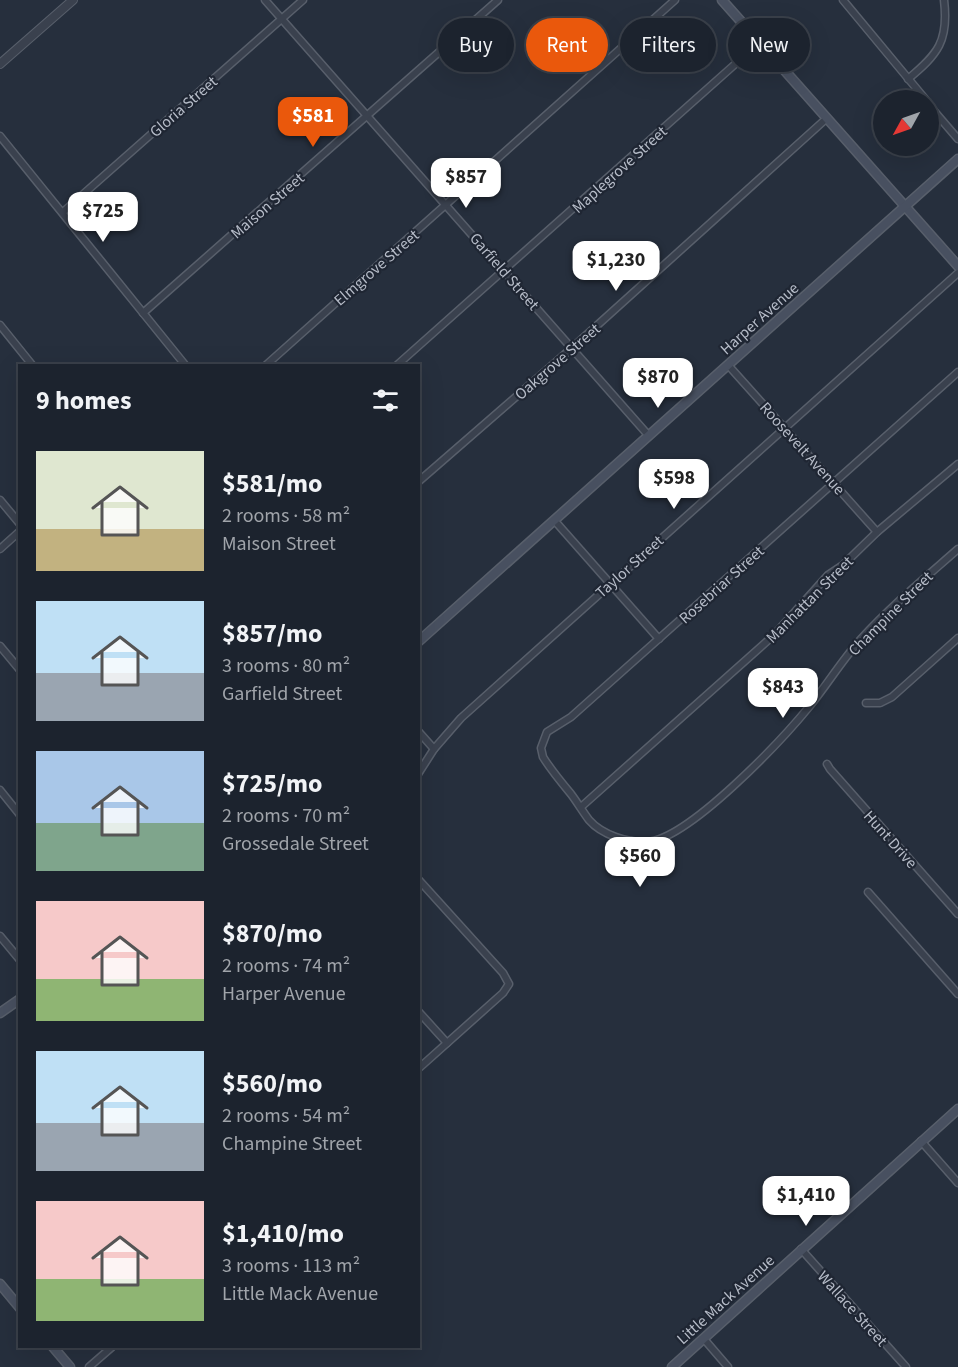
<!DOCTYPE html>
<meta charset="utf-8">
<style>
:root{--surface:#1c232e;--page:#252b36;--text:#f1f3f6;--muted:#a0a4aa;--line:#3a404a;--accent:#ea580c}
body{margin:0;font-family:"Source Sans 3",sans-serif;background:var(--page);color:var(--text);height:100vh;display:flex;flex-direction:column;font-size:22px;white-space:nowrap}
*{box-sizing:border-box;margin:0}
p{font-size:20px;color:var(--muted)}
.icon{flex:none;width:33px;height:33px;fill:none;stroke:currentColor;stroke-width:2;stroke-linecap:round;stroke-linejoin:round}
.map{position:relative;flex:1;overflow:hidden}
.side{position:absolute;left:18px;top:364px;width:402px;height:984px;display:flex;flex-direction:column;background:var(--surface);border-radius:0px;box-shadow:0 6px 24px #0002,0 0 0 2px var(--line)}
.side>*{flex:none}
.top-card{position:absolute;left:438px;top:18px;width:429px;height:54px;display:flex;gap:12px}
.needle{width:39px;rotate:230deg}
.buttons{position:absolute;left:873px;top:90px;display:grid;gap:12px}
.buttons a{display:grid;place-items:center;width:66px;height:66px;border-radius:50%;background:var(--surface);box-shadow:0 6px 24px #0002,0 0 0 2px var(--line);font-size:30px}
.price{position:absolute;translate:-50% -51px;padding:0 14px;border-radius:12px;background:#fff;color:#222;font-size:20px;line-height:39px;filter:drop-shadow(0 2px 3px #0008)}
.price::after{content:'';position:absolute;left:50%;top:36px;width:18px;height:14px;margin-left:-9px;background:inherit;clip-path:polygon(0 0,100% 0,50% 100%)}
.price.on{background:var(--accent);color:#fff}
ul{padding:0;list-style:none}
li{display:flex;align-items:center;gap:18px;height:150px;padding:0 18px}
li span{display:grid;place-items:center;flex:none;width:168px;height:120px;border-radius:0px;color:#555}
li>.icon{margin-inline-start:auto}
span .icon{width:72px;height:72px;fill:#fffc;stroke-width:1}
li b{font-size:26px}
h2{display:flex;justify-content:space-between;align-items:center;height:72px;padding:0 18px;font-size:26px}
.pill{padding:0 21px;border-radius:27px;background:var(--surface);box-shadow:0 6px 24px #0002,0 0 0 2px var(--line);font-size:21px;line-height:54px}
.pill.on{background:var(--accent);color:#fff}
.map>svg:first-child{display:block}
</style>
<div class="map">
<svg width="958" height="1367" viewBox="0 0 958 1367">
<rect width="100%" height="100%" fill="#262f3d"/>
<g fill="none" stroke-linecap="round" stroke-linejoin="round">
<!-- minor casing -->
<g stroke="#585f6b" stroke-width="9">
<g id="minor">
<path d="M265,0L649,436"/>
<path d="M843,0L926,100"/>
<path d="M908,79C938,54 949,41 944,0"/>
<path d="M928,104L958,139"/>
<path d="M0,136L186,366"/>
<path d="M63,212L303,0"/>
<path d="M143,313L498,0"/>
<path d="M0,325L33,366"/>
<path d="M728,365L877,532"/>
<path d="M265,366L675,0"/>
<path d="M396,366L760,42"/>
<path d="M958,372L571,717L547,732L541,748L543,757C551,770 561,782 571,794C577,802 583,812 589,820C602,835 628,843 647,842C689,839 781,741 809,707C827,685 842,660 861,639C891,606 925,578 958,549"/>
<path d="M418,482L572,348L827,118"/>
<path d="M0,500L20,524"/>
<path d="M554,520L659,639"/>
<path d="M0,549L20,531"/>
<path d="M0,646L20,670"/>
<path d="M866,703H880L892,697L958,638"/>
<path d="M418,731L434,749"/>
<path d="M827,764L830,769L958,914"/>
<path d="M418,774L434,749L461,718L958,273"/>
<path d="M0,790L20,815"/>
<path d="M581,807L774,635L828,575L843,565L877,532L958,464"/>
<path d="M631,841L633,870L639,876C653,872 649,854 649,842"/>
<path d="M418,879L503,973L509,984L503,993L418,1069"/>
<path d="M868,892L958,994"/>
<path d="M0,936L20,960"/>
<path d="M418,1011L447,1043"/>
<path d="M921,1141L958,1183"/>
<path d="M801,1249L906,1367"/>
<path d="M704,1339L728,1367"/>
<path d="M89,1367L112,1347"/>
</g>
</g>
<!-- tertiary casing -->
<g stroke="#585f6b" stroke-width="10">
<path id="tertiary" d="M0,64L73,0"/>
</g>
<!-- secondary casing -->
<g stroke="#585f6b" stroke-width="11">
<g id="secondary">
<path d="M722,0L958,266"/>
<path d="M418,642L958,159"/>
<path d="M0,1013L20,999"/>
<path d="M0,1284L20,1308"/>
<path d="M53,1347L70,1367"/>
<path d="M672,1367L958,1109"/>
</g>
</g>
<!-- minor -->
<use href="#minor" stroke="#3a414e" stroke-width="6"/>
<!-- tertiary -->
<use href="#tertiary" stroke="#3a414e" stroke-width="8"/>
<!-- secondary -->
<use href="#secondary" stroke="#485060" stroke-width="8"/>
</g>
<g text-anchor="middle" stroke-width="4.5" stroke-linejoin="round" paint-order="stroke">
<!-- street labels -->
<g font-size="16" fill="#b6bcc8" stroke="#1f2633">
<text transform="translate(183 106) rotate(-41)" y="6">Gloria Street</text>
<text transform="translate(619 169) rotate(-42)" y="6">Maplegrove Street</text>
<text transform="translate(267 205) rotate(-41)" y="6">Maison Street</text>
<text transform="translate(376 267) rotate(-41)" y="6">Elmgrove Street</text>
<text transform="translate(505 271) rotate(49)" y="6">Garfield Street</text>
<text transform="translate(759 318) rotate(-42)" y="6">Harper Avenue</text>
<text transform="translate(557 361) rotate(-41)" y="6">Oakgrove Street</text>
<text transform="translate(803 448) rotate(48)" y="6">Roosevelt Avenue</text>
<text transform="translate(629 566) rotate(-42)" y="6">Taylor Street</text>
<text transform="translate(721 584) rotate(-42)" y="6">Rosebriar Street</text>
<text transform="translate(809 599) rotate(-45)" y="6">Manhattan Street</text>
<text transform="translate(890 613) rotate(-45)" y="6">Champine Street</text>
<text transform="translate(891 839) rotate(48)" y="6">Hunt Drive</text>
<text transform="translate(725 1299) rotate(-42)" y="6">Little Mack Avenue</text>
<text transform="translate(853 1308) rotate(48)" y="6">Wallace Street</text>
</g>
</g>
</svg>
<div class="buttons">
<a><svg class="needle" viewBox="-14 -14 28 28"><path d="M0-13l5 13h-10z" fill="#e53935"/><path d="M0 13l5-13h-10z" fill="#a0a4aa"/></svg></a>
</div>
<b class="price on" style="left:313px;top:148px">$581</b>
<b class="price" style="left:466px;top:209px">$857</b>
<b class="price" style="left:103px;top:243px">$725</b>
<b class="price" style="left:616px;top:292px">$1,230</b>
<b class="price" style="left:658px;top:409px">$870</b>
<b class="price" style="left:674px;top:510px">$598</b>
<b class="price" style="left:783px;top:719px">$843</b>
<b class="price" style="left:640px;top:888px">$560</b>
<b class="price" style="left:806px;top:1227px">$1,410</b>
<div class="top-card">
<a class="pill">Buy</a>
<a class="pill on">Rent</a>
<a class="pill">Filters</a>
<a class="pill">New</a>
</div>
<section class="side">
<h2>9 homes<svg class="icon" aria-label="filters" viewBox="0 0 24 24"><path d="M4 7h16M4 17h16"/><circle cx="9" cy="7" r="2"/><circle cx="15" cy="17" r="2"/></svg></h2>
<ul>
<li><span style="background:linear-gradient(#dfe7d0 65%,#c2b280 0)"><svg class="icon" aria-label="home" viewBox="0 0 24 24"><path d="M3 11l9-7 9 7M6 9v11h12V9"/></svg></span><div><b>$581/mo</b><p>2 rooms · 58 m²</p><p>Maison Street</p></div></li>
<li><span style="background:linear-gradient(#bfe0f5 60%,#9aa5b1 0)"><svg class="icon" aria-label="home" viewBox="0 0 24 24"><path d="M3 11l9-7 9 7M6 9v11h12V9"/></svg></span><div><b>$857/mo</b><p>3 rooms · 80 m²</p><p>Garfield Street</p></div></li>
<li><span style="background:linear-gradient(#a9c7e8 60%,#7fa58c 0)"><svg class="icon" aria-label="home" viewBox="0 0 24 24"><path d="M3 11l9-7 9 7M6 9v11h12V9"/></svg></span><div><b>$725/mo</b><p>2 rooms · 70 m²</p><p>Grossedale Street</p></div></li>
<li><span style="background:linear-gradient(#f6c9c9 65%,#8fb573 0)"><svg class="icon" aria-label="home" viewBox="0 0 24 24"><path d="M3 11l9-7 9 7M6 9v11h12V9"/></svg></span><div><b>$870/mo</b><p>2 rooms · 74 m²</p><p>Harper Avenue</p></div></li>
<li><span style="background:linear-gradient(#bfe0f5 60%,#9aa5b1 0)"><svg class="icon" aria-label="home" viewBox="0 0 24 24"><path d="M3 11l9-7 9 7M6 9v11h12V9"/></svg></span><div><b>$560/mo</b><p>2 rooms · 54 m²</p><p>Champine Street</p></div></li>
<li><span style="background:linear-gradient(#f6c9c9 65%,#8fb573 0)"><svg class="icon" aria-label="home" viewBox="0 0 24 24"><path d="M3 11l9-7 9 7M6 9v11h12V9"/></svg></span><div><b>$1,410/mo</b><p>3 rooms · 113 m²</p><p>Little Mack Avenue</p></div></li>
</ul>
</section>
</div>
